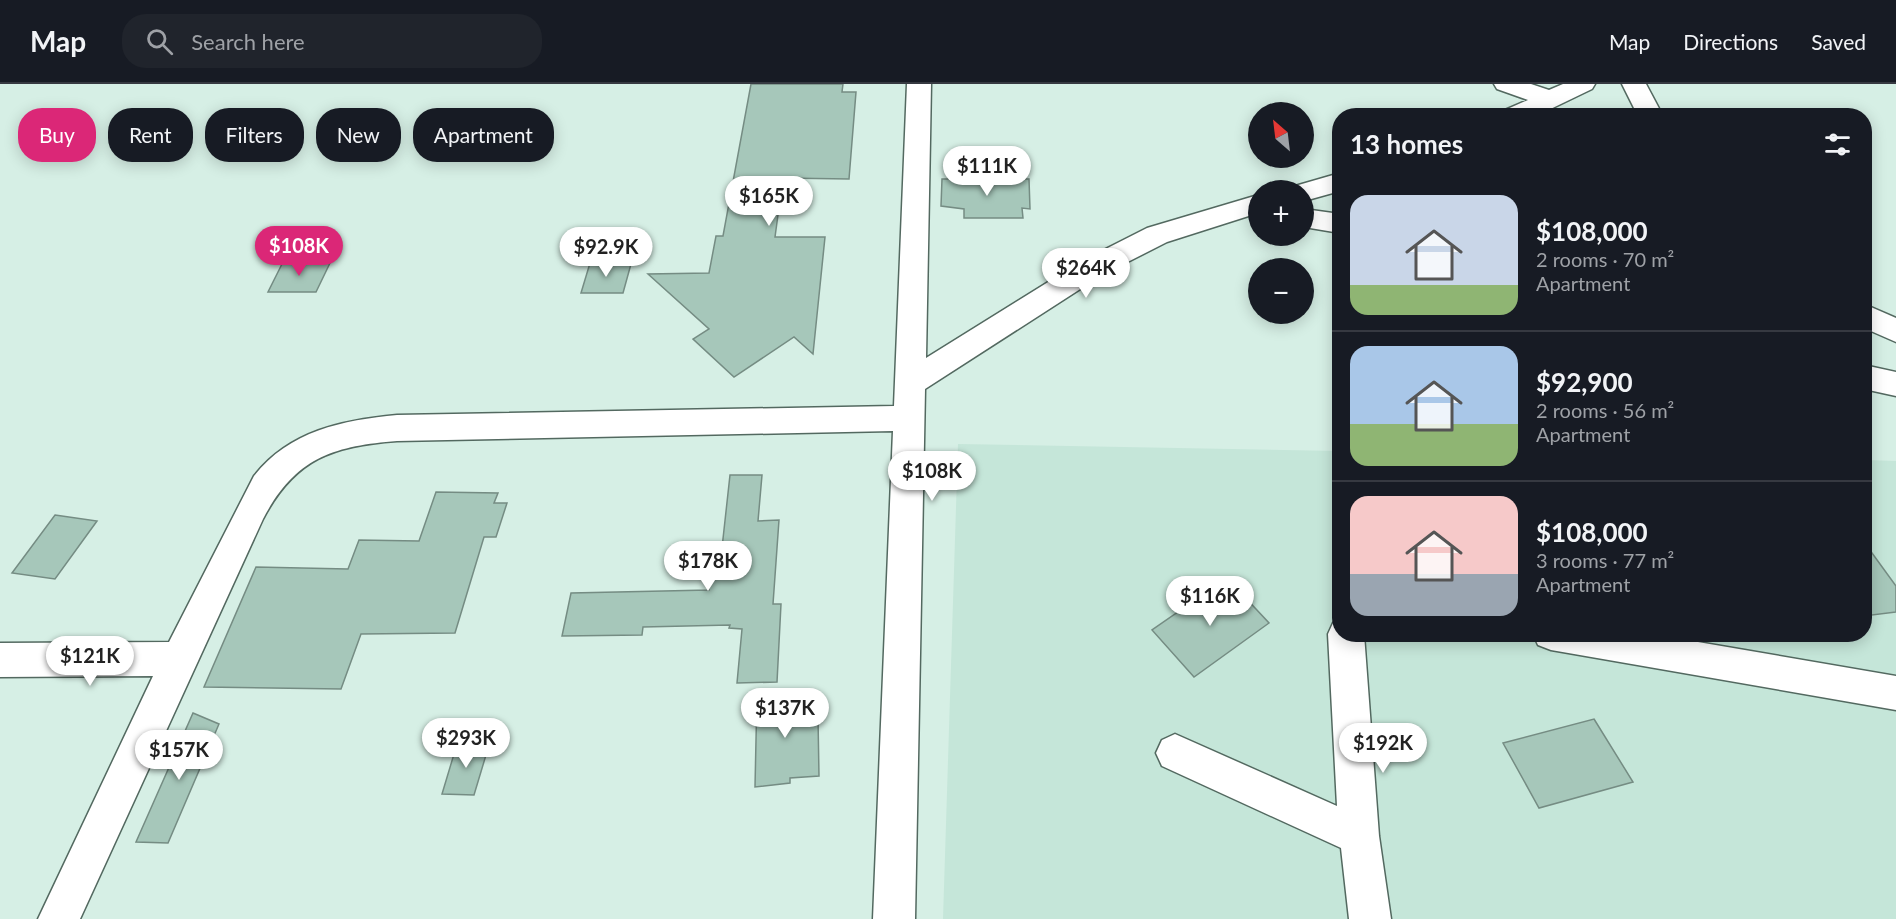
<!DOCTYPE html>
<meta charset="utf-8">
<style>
:root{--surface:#171b24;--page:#20242c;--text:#f1f3f6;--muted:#9ea1a6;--line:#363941;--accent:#db2777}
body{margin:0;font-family:Lato,sans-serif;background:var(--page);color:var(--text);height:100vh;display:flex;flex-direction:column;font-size:22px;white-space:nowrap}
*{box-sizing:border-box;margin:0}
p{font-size:20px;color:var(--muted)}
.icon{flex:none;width:33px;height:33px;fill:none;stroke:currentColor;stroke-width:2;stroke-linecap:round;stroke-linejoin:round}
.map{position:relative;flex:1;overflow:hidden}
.sheet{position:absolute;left:1332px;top:24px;width:540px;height:534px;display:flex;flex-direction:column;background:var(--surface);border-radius:24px;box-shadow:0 3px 15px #0003}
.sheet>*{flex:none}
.banner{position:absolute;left:18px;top:24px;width:570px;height:54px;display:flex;gap:12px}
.needle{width:39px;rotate:332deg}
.tools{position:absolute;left:1248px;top:18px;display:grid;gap:12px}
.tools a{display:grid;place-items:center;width:66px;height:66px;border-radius:50%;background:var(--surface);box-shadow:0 3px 15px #0003;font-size:30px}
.price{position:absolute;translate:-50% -51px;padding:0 14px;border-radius:21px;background:#fff;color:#222;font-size:20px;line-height:39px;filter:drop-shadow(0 2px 3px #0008)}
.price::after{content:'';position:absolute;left:50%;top:36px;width:18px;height:14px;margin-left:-9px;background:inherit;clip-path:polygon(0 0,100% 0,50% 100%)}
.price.on{background:var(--accent);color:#fff}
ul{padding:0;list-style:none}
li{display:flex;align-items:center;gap:18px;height:150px;padding:0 18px}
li+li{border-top:2px solid var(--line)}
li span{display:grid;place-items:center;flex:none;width:168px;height:120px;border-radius:18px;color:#555}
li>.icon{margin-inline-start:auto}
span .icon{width:72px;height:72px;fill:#fffc;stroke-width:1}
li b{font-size:26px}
h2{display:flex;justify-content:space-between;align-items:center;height:72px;padding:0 18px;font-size:26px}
.tag{padding:0 21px;border-radius:24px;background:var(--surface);box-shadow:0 3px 15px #0003;font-size:21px;line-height:54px}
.tag.on{background:var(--accent);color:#fff}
header{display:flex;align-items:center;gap:36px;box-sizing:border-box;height:84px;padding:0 30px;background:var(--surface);border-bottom:2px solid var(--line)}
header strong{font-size:28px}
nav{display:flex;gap:33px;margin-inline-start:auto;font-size:21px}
.search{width:420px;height:54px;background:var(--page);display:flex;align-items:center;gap:15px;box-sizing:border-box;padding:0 21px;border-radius:24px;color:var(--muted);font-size:22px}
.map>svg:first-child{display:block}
</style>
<header>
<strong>Map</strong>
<div class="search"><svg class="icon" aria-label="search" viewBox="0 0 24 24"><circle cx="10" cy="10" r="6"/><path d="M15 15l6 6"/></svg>Search here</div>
<nav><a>Map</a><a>Directions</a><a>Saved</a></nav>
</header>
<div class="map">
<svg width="1896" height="835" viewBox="0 0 1896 835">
<rect width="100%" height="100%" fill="#d6efe5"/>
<!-- built -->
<path fill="#c5e6d9" d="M958,360L1339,367L1340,550H1864L1865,376L1896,377V835H943Z"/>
<!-- building -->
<g fill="#a6c7ba" stroke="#758c83" stroke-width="1.5">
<path d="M751,0H843L842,8H856L849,95L783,94L775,153H825L813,270L794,253L734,293L693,255L709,245L648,190L709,189L716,152H723Z"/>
<path d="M942,95H1029L1030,125L1022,124L1023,134H964V125L941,122Z"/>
<path d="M283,178L330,179L316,208H268Z"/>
<path d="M590,179L631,180L623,209H581Z"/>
<path d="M730,391H762L758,437L779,436L773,520H781L777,598L737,599L742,545L729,544L730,541L643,543L642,551L562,552L571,509L709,506L713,473H721Z"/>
<path d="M436,408L498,409L494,419H507L496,453H484L455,549L361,550L341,605L204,603L256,483L348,485L359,456L419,457Z"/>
<path d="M55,431L97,437L55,495L12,489Z"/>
<path d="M1864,458L1896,502V528L1864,532Z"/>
<path d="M1227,494L1269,539L1194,593L1152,546Z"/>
<path d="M807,606L808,634H818L819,692L790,694V699L755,703L757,610Z"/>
<path d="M193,629L219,640L168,759L136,758Z"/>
<path d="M1594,635L1633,698L1539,724L1503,659Z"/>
<path d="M457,660L489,661L474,711L442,710Z"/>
</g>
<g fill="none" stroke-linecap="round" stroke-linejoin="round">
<!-- minor casing -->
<g stroke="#536960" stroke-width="3">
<g id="minor">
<path d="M907,0H931L926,274L1082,177L1147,144L1258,111V129L1167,158L1102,191L925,305L915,835H873L893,347L397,357C333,362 295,374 263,435L80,835H38L153,592L0,593V559L169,558L254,392C289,347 343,336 397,331L894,322Z"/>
<path d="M1494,0H1531L1549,6L1563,0H1595L1592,5L1536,32H1502L1505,26L1528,16L1497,5Z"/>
<path d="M1622,0H1646L1663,32H1638Z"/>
<path d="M1340,89V107L1304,117V106H1292L1295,102Z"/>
<path d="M1304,125L1340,130V149L1304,143Z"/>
<path d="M1864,220L1896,234V258L1864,244Z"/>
<path d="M1864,281L1896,288V312L1864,305Z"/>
<path d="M1340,536V550H1364L1379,752L1391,835H1349L1341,764L1162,682L1156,669L1162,656L1175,650L1337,722L1328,550L1333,539Z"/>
<path d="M1533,550H1651L1896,592V626L1551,566L1538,561Z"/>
</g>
</g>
<!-- minor -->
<use href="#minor" fill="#fff" fill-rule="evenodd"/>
</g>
</svg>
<div class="tools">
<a><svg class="needle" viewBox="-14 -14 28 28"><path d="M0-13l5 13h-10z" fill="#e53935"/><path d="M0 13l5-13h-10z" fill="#9ea1a6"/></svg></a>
<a>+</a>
<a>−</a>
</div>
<b class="price" style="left:987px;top:113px">$111K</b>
<b class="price" style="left:769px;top:143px">$165K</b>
<b class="price on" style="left:299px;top:193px">$108K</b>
<b class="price" style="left:606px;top:194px">$92.9K</b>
<b class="price" style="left:1086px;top:215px">$264K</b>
<b class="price" style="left:932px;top:418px">$108K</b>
<b class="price" style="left:708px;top:508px">$178K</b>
<b class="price" style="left:1210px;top:543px">$116K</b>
<b class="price" style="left:90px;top:603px">$121K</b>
<b class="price" style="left:785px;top:655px">$137K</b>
<b class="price" style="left:466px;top:685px">$293K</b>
<b class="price" style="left:1383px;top:690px">$192K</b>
<b class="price" style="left:179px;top:697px">$157K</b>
<div class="banner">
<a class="tag on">Buy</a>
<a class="tag">Rent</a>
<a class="tag">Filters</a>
<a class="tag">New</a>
<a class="tag">Apartment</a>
</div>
<section class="sheet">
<h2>13 homes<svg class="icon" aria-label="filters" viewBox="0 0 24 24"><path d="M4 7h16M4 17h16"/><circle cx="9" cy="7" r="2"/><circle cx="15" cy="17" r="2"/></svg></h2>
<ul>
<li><span style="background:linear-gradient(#c9d6e8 75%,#8fb573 0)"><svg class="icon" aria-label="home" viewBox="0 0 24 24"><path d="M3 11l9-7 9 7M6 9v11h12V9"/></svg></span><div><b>$108,000</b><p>2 rooms · 70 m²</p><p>Apartment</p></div></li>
<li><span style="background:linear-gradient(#a9c7e8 65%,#8fb573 0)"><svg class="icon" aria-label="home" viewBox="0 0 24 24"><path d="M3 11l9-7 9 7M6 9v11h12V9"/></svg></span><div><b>$92,900</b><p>2 rooms · 56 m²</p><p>Apartment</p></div></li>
<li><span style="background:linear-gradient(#f6c9c9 65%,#9aa5b1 0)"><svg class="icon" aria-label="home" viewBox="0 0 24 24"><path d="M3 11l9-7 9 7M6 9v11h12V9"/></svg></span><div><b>$108,000</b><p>3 rooms · 77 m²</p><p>Apartment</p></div></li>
</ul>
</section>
</div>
